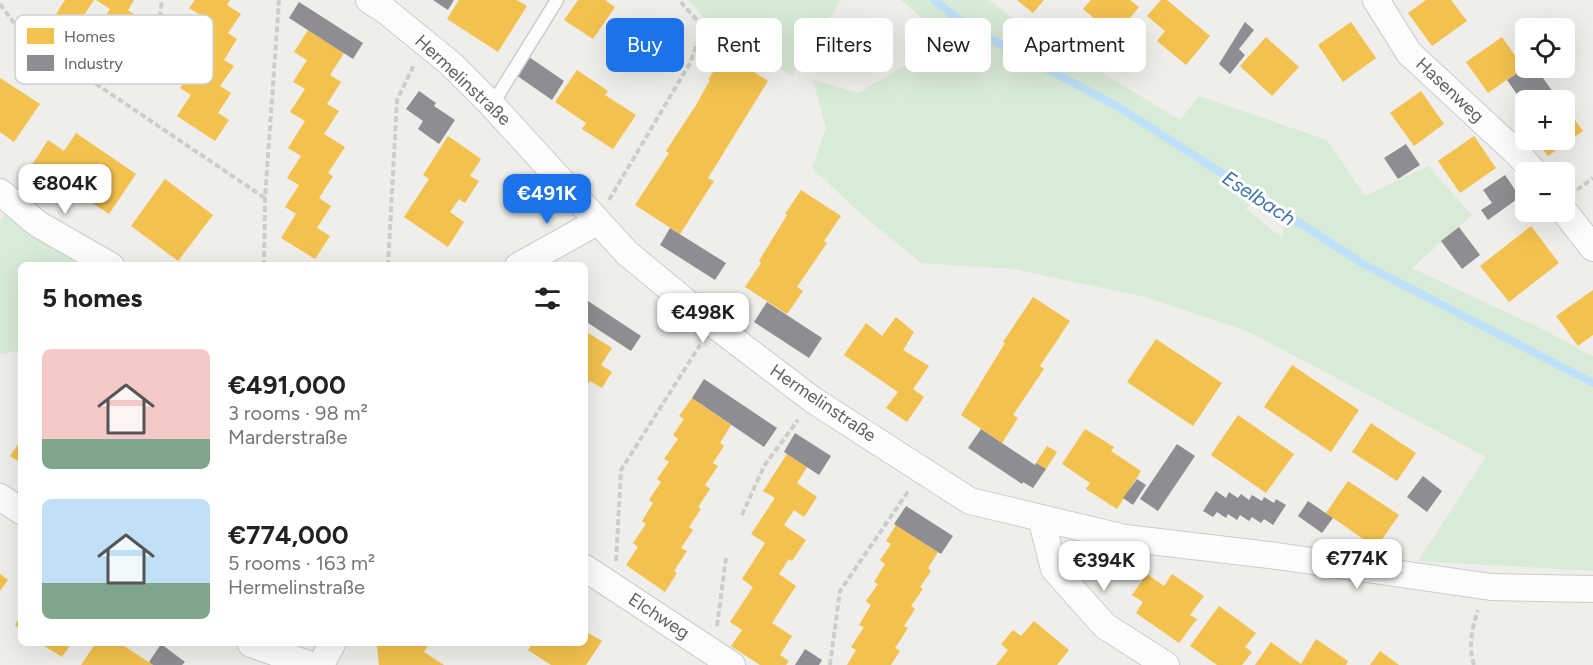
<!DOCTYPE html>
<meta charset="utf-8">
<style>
:root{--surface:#fff;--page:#f6f6f6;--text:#222;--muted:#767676;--accent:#1a73e8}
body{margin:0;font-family:Figtree,sans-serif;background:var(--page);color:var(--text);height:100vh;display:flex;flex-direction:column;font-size:22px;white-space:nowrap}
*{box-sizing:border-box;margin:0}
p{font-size:20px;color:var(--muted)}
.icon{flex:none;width:33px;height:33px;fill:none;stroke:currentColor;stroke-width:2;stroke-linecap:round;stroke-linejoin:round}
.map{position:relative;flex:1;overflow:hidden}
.sheet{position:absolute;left:18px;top:262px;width:570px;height:384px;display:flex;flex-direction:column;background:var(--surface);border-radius:9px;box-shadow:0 6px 24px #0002}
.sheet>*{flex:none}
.hud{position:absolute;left:606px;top:18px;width:570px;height:54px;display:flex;gap:12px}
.tools{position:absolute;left:1515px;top:18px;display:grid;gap:12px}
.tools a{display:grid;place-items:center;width:60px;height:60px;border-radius:9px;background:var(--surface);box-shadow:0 6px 24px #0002;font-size:30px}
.price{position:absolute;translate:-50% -51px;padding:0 14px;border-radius:12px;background:#fff;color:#222;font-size:20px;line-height:39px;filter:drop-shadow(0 2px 3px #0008)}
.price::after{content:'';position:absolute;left:50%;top:36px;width:18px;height:14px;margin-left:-9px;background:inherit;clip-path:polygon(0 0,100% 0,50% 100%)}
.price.current{background:var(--accent);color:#fff}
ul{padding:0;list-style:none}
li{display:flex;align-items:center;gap:18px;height:150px;padding:0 24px}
li span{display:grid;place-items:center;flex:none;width:168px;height:120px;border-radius:9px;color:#555}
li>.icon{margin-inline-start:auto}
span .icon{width:72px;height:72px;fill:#fffc;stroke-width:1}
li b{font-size:26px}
h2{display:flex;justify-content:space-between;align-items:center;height:72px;padding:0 24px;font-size:26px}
.chip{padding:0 21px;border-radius:9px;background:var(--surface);box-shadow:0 6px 24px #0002;font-size:21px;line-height:54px}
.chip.current{background:var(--accent);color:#fff}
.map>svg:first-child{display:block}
</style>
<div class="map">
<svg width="1593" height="665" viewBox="0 0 1593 665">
<rect width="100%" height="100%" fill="#efeeea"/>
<!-- green -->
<g fill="#d8ebd6" fill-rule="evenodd">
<path d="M688,0H841L792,76L717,33Z"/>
<path d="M901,0H989L1016,20L1180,120L1199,96L1327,140L1365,196L1428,166L1472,215L1412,268L1544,330L1593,356V571L1418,561L1486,457L1249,332L1145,297L1014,269L921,263L860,213L812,168L826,128L813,80L859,93L905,65L933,28ZM1264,191L1286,215L1282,238L1246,209Z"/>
<path d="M7,211L89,265L21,266V350L0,354V221Z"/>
</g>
<!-- homes -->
<g fill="#f2c14e">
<path d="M65,0H94L82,18L98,28L110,9L96,0H134L128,10L138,17L126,35L133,39L126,50L136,57L124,75L101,60L108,49L92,38L84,49L58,32L66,20L56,14Z"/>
<path d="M195,0H230L227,5L241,14L228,33L237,39L224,60L234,66L220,86L231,93L218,113L229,120L215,141L177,116L191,95L180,88L193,69L181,62L195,41L186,36L200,15L189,8Z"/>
<path d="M459,0H517L527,6L498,52L447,19Z"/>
<path d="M578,0H607L606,1L615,7L593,39L564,20Z"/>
<path d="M1017,0H1044L1033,13Z"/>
<path d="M1091,0H1130L1139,7L1115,36L1083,9Z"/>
<path d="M1161,0H1167L1210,36L1186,65L1157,41L1165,31L1147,16Z"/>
<path d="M1426,0H1451L1467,21L1432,46L1408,13Z"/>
<path d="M1351,22L1376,58L1343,82L1318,45Z"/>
<path d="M308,30L344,53L330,75L341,82L327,104L339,111L324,134L345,147L328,173L333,176L319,198L331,206L317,228L330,236L315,259L281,238L296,214L285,207L299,185L287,178L301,156L288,148L305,121L290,112L305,89L293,82L307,60L294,52Z"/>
<path d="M1266,37L1299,67L1272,96L1240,66Z"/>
<path d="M1502,37L1524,68L1488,93L1466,62Z"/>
<path d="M725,53L768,81L708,178L714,181L680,234L635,205L669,153L666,151L696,105L710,80H708Z"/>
<path d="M577,70L608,91L605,95L636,115L613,149L582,129L586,123L555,102Z"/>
<path d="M0,78L40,104L14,142L0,132Z"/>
<path d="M1421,91L1444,124L1414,146L1390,113Z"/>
<path d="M1564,105L1583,131L1548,156L1536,140H1564Z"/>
<path d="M76,133L136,174L109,214L73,190L77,185L58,172L53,179L32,165L48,140L64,151Z"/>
<path d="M448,136L481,159L470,176L479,181L465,203L459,199L450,212L464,222L448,247L404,217L429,179L423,175Z"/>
<path d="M1474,136L1496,168L1460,193L1438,161Z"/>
<path d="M165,179L213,215L178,261L131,226Z"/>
<path d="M801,190L841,216L824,241L827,243L797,287L803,291L787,314L745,287L761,263L759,261L787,215L785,214Z"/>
<path d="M1531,226L1559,263L1509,302L1480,266Z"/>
<path d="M1593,290V335L1578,346L1556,316Z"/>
<path d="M1033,297L1070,321L1040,366L1044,369L1013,415L1018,418L1002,443L961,415L1005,343L1003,342Z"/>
<path d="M896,317L914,332L903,350L929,366L913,389L924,397L907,422L886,408L898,392L844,355L866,323L882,336Z"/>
<path d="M585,331L612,348L601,365L612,372L602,388L590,381L585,388Z"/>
<path d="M1156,339L1222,383L1193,426L1127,382Z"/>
<path d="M1292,365L1359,410L1331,452L1264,407Z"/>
<path d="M692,398L731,425L720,443L724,446L713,463L718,466L705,485L710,489L698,507L701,509L689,527L693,530L681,548L687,551L674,571L677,573L665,592L626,565L638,547L633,543L646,524L642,521L653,503L649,500L661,482L657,479L669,462L664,459L678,439L673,435L684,419L679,416Z"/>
<path d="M1238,415L1294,454L1266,493L1211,455Z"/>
<path d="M1371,423L1416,453L1397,481L1352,452Z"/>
<path d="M1085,429L1114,447L1111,451L1141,471L1117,509L1086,489L1090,483L1062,464Z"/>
<path d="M21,440V463L10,456Z"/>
<path d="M1047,446L1057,452L1046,469L1036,463Z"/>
<path d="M787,454L807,467L797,483L817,497L804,517L794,510L784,525L806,540L792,561L789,559L779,574L796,586L772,623L792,636L780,655L789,661L786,665H760L731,646L742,630L730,622L753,587L742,579L765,543L751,534L775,498L763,491Z"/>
<path d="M1348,481L1399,515L1376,548L1326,513Z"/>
<path d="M896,525L938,552L928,568L931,571L920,587L923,589L911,606L915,609L904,626L908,628L895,648L900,651L891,665H847L856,650L851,647L864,627L859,625L871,605L866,601L878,584L874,582L885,564L880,560L891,544L886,541Z"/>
<path d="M0,574L8,580L0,591Z"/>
<path d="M1147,574L1164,586L1172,574L1204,596L1190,615L1197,619L1179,643L1136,613L1143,602L1132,595Z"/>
<path d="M1219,606L1256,633L1245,647L1252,652L1242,665H1217L1190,646Z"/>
<path d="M21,615V630L15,625Z"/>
<path d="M1034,621L1069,650L1057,665H996L1008,650L1001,644L1013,630L1021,636Z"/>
<path d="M585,631L602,641L586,665H551L528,650L532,644H585Z"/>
<path d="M1316,639L1348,661L1346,665H1255L1271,642L1301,664Z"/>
<path d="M41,644H71L62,657Z"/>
<path d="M95,644H121L153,665H81Z"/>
<path d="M379,644H429L424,652L444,665H379L377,646Z"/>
<path d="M1380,651L1399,665H1370Z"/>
</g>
<!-- industry -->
<g fill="#8d8d92">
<path d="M433,0H454L448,10Z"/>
<path d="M299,2L363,43L353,59L289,18Z"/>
<path d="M1245,22L1254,30L1239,49L1245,55L1230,74L1219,64Z"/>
<path d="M529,57L564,81L552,100L516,75Z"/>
<path d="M1525,68H1536L1555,95L1547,100H1526V107L1507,80Z"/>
<path d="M419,91L436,103L434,106L455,120L439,144L418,129L423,121L406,109Z"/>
<path d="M1406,144L1420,165L1398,179L1384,158Z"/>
<path d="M1505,175L1520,197L1488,220L1481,210L1492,203L1483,190Z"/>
<path d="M1459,227L1480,255L1462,269L1441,241Z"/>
<path d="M670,228L726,263L715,280L660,245Z"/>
<path d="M585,299L641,336L631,351L585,321Z"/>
<path d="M767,302L822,338L809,358L754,322Z"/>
<path d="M704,379L777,428L764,447L692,398Z"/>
<path d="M981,429L1035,465L1036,463L1046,469L1033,488L1023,482L1022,484L968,448Z"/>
<path d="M795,433L831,456L819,475L784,452Z"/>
<path d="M1177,444L1195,456L1158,511L1140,499Z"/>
<path d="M1423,476L1442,491L1427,512L1407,497Z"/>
<path d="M1137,479L1146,485L1133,505L1123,498Z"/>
<path d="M1216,491L1226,498L1229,492L1238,498L1241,494L1249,500L1252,495L1262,501L1264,497L1274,503L1276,499L1286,505L1273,525L1264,519L1261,523L1252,517L1249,521L1240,515L1237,520L1228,514L1226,518L1217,512L1213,517L1203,511Z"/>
<path d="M1308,501L1333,518L1322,533L1298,516Z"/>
<path d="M906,506L953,536L941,554L894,524Z"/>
<path d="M161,644L185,662L182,665H153L149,662Z"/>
<path d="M805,649L822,660L819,665H795Z"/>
</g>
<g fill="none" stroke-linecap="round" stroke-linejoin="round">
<!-- stream -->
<path stroke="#bfe0f9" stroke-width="8" d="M934,0L970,28L1117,106L1365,265L1593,383"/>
<!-- service casing -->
<g stroke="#cbcccc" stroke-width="15">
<path id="service" d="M492,105L557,0"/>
</g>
<!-- minor casing -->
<g stroke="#cbcccc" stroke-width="28">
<g id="minor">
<path d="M369,0L386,11L451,64L492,105L627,253L713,324L813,400L970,501L1125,538L1277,556L1491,587L1593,589"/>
<path d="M1376,0L1409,53L1518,154L1534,172"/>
<path d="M0,192L38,224L111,266"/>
<path d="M1564,211L1593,248"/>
<path d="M518,266L597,222"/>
<path d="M0,497L21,511"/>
<path d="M1041,518L1054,569L1105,626L1166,665"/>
<path d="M585,568L732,665"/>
<path d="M251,644L311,665"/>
<path d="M321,665L332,644"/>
</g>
</g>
<!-- path -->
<g stroke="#cacfcc" stroke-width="4" stroke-dasharray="6 3" stroke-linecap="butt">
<path d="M0,4L22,34L265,198"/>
<path d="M153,71L162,0"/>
<path d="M1577,190L1593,178"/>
<path d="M609,200L690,63L703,27L679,0"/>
<path d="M264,266L265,198L279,0"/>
<path d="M388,266L397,100L414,65"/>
<path d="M742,515L764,466L798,420"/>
<path d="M616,561L621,470L700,345"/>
<path d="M717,626L726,558"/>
<path d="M830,665L840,591L909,490"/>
<path d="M1474,665C1468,646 1472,628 1478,610"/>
</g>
<!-- service -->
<use href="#service" stroke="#fdfcfc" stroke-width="12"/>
<!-- minor -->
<use href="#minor" stroke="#fdfcfc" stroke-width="26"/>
</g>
<g text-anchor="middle" stroke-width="6" stroke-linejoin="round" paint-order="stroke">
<!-- street labels -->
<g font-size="18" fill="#5f6368" stroke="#fff">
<text transform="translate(463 80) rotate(43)" y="6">Hermelinstraße</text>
<text transform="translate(1450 90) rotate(43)" y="6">Hasenweg</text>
<text transform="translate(823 403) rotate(34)" y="6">Hermelinstraße</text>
<text transform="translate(659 616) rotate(33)" y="6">Elchweg</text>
</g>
<!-- water labels -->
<g font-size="20" font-style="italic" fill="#4174aa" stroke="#fff">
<text transform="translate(1259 198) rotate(33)" y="7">Eselbach</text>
</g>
</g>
<!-- legend -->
<rect x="15" y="15" width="198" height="69" rx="9" fill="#fff" stroke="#cfd0d2" stroke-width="1.5"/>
<rect x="27" y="28" width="27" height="16" fill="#f2c14e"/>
<rect x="27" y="55" width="27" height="16" fill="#8d8d92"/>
<g font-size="16" fill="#5f6368">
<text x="64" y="42">Homes</text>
<text x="64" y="69">Industry</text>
</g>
</svg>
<div class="tools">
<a><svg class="icon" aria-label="locate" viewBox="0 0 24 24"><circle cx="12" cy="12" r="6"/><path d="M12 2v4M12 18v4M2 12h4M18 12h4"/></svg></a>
<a>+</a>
<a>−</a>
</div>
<b class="price" style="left:65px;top:215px">€804K</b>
<b class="price current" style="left:547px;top:225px">€491K</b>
<b class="price" style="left:703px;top:344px">€498K</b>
<b class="price" style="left:1357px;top:590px">€774K</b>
<b class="price" style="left:1104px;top:592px">€394K</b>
<div class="hud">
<a class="chip current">Buy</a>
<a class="chip">Rent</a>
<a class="chip">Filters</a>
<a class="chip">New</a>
<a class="chip">Apartment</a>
</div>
<section class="sheet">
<h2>5 homes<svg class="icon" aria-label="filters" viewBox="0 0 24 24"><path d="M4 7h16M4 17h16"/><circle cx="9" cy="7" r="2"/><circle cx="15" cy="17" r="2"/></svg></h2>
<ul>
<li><span style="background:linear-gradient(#f6c9c9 75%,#7fa58c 0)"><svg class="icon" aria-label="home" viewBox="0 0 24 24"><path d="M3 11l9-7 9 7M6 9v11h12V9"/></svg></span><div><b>€491,000</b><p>3 rooms · 98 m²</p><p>Marderstraße</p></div></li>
<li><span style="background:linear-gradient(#bfe0f5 70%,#7fa58c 0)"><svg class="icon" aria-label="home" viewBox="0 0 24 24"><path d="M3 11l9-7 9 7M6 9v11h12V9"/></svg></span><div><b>€774,000</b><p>5 rooms · 163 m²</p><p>Hermelinstraße</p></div></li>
</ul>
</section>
</div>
